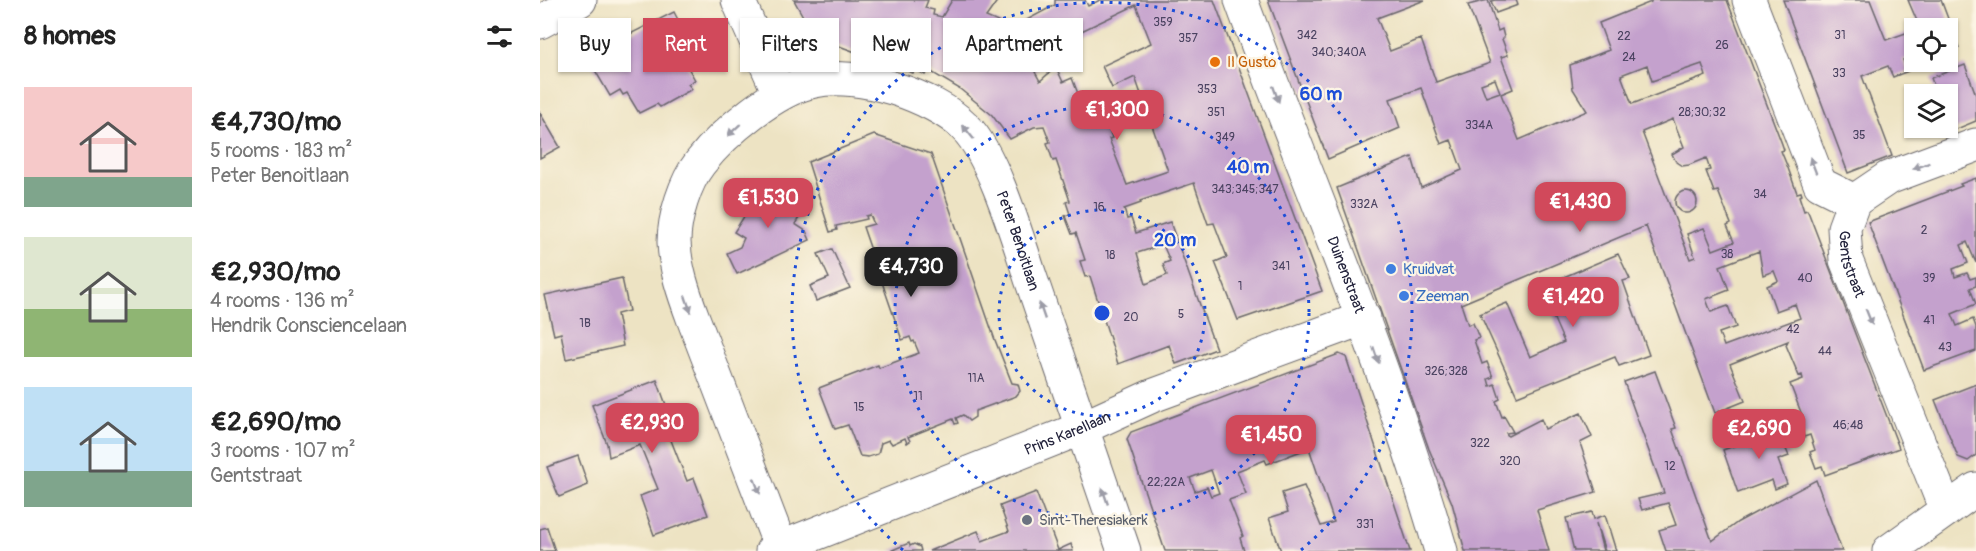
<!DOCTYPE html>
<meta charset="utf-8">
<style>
:root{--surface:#fff;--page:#f6f6f6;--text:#222;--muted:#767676;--accent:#d1495b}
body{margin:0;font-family:Pangolin,sans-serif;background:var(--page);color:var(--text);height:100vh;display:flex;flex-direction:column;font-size:22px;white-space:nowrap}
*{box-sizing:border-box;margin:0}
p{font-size:20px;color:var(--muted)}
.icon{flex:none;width:33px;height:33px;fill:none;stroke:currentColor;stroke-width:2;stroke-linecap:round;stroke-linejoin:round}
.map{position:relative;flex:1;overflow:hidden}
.side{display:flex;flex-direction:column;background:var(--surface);width:540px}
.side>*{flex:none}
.hud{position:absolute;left:18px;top:18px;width:570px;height:54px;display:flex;gap:12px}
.controls{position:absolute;left:1364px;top:18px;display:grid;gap:12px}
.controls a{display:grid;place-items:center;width:54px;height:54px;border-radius:0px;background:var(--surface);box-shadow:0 2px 4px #0004;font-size:30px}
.price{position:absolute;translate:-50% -51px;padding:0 14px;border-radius:12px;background:var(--accent);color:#fff;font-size:20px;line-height:39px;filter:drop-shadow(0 2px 3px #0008)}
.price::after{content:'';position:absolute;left:50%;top:36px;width:18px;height:14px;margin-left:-9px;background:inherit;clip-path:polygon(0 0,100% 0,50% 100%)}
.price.selected{background:#222;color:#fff}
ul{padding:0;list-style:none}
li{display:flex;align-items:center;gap:18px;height:150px;padding:0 24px}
li span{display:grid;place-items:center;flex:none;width:168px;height:120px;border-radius:0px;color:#555}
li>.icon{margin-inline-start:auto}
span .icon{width:72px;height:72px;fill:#fffc;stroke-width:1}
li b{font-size:26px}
h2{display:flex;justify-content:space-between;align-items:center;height:72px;padding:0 24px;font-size:26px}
.tag{padding:0 21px;border-radius:0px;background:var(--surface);box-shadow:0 2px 4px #0004;font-size:21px;line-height:54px}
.tag.selected{background:var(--accent);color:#fff}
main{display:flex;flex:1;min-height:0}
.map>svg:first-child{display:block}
</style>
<main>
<section class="side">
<h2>8 homes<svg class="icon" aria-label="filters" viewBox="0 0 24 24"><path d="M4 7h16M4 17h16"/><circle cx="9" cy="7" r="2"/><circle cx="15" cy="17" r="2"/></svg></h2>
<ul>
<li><span style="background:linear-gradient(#f6c9c9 75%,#7fa58c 0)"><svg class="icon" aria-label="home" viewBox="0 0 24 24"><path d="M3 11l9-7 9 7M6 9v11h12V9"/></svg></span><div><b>€4,730/mo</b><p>5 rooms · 183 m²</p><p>Peter Benoitlaan</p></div></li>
<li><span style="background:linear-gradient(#dfe7d0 60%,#8fb573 0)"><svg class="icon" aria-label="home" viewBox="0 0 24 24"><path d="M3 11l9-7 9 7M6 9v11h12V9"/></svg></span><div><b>€2,930/mo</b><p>4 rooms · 136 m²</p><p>Hendrik Consciencelaan</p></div></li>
<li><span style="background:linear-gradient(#bfe0f5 70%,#7fa58c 0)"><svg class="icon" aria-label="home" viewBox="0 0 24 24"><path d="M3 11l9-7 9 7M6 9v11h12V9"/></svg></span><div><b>€2,690/mo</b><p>3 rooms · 107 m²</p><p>Gentstraat</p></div></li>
</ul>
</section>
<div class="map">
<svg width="1436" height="551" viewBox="0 0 1436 551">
<rect width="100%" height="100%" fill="#fcf5e5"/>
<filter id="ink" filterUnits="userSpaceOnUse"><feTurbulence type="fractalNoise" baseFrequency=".0167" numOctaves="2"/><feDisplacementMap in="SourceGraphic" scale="12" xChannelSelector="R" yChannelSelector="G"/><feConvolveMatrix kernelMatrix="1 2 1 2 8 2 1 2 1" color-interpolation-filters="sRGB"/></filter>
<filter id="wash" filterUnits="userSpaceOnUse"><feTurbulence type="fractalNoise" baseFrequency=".008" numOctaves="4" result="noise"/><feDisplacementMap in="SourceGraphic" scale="24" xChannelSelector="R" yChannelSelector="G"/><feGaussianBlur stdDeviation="1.35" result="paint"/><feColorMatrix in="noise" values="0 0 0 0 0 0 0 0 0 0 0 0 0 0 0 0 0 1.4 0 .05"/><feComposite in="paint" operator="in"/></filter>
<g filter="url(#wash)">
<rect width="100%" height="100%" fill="#ede3c3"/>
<g id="blocks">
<!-- building -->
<g fill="#c4a1cd" fill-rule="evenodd">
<path d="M254,0H388L385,8L394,10L393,15L402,17L412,0H458L446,17L472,28L515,5V0H545L548,6L560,0H674L782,291L698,320L675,262L687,257L674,223L668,224L654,183L600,201L601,203L584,209L587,219L591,218L596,233L630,222L676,349L636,364L629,345L578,364L550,276L545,277L540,261L545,260L536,233L532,234L525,216L530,214L526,202L530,201L516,160L513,161L507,143L510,142L504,126L494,127L470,139L452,115L420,89L388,70L385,75L375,69L373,73L280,39L270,29ZM596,5L611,43L562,66L572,88L595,77L628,171L587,185L569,139L572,138L558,96L542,104L532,78L523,82L516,67L500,81L495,72L500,67L480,46L486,40L492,45L511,37L517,50L533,35ZM623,245L630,261L623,264L627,275L606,284L597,253Z"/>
<path d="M728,0H885L837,18L850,51L881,39L896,82L950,63L928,5L948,0L958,31L962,29L964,37L962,39L968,55L961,57L973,89L961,94L979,140L1047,111L1033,89L1030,65L1069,50L1059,23L1111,2V0H1187L1242,144L1244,150L1241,151L1248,168L1257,193L1261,192L1262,195L1259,196L1264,211L1267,210L1269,214L1359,448L1285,475L1282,466L1276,468L1270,452L1275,450L1270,435L1264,437L1257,418L1262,415L1250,384L1263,379L1262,375L1259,376L1246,345L1248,341L1190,364L1205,401L1175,413L1106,226L921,304L928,325L933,323L939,338L934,340L942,364L947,362L953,377L948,379L950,386L955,384L960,399L956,401L962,417L964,416L973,432L966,433L968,436L1001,419L1005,429L1041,413L1052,437L1040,443L1056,492L997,510L1009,551H925L912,503L889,449L797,188L872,157L881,188L922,170L911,140L901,144L881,88L850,99L860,128L788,159ZM1162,64L1166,76L1092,104L1081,75L1107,65L1112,81ZM955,79L960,92L946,97L941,84ZM1133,119L1144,147L1132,154L1136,162L1142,166L1149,165L1166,158L1170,170L1166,171L1174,192L1178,191L1191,224L1187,226L1194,242L1173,250L1164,228L1147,234L1155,257L1150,259L1102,132ZM1219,251L1223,275L1234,271L1238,281L1227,286L1236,311L1255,304L1260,318L1184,346L1179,333L1196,327L1188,306L1171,312L1166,299L1189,290L1180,266Z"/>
<path d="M955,0H976L978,5L956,13L951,1Z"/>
<path d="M1243,0H1330L1346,40L1374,30V56L1363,60L1368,71L1353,77L1348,66L1322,76L1352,156L1308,173Z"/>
<path d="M1368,0H1401L1419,48L1407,52V28H1380Z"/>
<path d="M134,12L149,41L137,48L155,80L148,84L152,89L120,107L117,104L99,113L87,93L83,95L80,90L70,96L49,60L84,42L82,38Z"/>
<path d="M1425,65L1436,95V121L1414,130L1412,133L1407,120V94H1397L1391,78Z"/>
<path d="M0,113L20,147L0,158Z"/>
<path d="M334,135L391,154L455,340L472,383L478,384L480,391L476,396L435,411V417L429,421L423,415L416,418L418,423L415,424L413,419L368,437L370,441L367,443L365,438L352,444L349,440L341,443L338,454L328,457L320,456L308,425L295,429L279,388L338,365L339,368L379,353L374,341L372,342L370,337L362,340L323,227L334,224L330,215L326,216L327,219L296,226L297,230L290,232L268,162Z"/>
<path d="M1436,178V263L1427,242L1421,245L1428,263L1413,269L1415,277L1427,273L1430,279L1436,277V286L1430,288L1436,304L1412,314L1417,326L1433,319L1436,327V351L1384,370L1328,222L1422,186L1420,184Z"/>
<path d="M230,182L266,207L255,224L266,231L270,240L197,274L187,253L200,247L204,238L194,232L225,184Z"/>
<circle cx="1146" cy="202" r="11"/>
<path d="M292,249L310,288L276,301L270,286L289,278L278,254Z"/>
<path d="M1078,254L1090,279L1083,281L1109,355L1079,366L1075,357L977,396L940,314L967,303L990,357L1024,342L1000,287Z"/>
<path d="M82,278L89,311L77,314L83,346L26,359L21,333L14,335L5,295Z"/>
<path d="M799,354L806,357L870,551H741L729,518L748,512L742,493L764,486L781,526L794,522L769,448L727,464L725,460L697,471L706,494L689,500L703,536L700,538L704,551H625L587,439L591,432ZM671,470L679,493L671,496L667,487L655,491L650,478Z"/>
<path d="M1115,371L1136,428L1132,429L1172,541L1198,522L1276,480L1302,551H1126L1119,530L1136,525L1128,503L1102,510L1098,499L1124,493L1084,382Z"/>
<path d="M117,380L134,427L127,430L147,481L154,478L168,515L114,535L100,496L118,489L100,445L69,457L67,444L52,405Z"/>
<path d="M1436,384V455L1428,461L1418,457L1395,400Z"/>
<path d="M1236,423L1240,434L1248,431L1253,444L1245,447L1249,456L1238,460L1247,484L1235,489L1232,480L1198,493L1183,450L1228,433L1226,427Z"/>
<path d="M38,456L48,485L19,497L7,467Z"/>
<path d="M496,492L518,550L531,544L533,551H389L438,531L442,541L469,531L460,506Z"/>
<path d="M1052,512L1054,519L1065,515L1076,551H1065L1056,523L1063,551H1034L1026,518Z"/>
<path d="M7,527L15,551H0V529Z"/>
<path d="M369,543L370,546L374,544L380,547L381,551H350Z"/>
</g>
</g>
</g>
<g filter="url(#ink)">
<use href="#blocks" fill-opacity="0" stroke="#69666b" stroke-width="1.5"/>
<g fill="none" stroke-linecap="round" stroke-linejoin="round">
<!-- minor casing -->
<g stroke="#69666b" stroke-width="35">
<g id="minor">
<path d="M198,0L239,93"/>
<path id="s1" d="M701,0C768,184 847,363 901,551"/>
<path d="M1209,0L1280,184L1314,201"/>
<path d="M0,22L40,0"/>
<path id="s2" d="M1314,201L1304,228L1306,260L1406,510"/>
<path d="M1314,201L1348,178L1436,145"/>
<path id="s3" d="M232,551L542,428L612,396L824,318"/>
<path id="s4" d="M242,551L153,318C144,294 135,268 134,242C134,218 145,182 160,163C184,132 235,89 274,81C318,71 394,96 425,127C453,154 478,240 491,279C522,370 553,460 584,551"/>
<path d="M1349,551L1436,489"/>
</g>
</g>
<!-- minor -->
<use href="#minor" stroke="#fff" stroke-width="33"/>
</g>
<!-- one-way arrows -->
<defs><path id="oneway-solid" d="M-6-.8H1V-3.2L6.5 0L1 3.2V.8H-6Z" transform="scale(1.5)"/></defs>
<g fill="#9c9ca7">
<use href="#oneway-solid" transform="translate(736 94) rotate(70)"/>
<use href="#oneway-solid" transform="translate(194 130) rotate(137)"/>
<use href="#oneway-solid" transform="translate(428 132) rotate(-129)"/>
<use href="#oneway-solid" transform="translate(1273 165) rotate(-111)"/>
<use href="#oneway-solid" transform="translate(1381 166) rotate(159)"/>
<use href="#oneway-solid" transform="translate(148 304) rotate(71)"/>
<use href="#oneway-solid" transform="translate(502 311) rotate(-109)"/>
<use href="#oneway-solid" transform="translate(1329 317) rotate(68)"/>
<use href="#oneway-solid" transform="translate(836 355) rotate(71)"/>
<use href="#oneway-solid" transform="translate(217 486) rotate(69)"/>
<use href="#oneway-solid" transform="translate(565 496) rotate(-109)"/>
</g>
</g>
<!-- distance rings -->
<g fill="none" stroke="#1d4ed8" stroke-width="3" stroke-dasharray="3 6">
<circle cx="562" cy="313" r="103"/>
<circle cx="562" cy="313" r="207"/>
<path d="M363 550A310 310 0 1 1 761 550"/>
</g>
<!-- markers -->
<circle fill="#e8710a" stroke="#fcf5e5" stroke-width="2" cx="675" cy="62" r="6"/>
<g fill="#3f7fe0" stroke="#fcf5e5" stroke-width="2">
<circle cx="851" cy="269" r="6"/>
<circle cx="864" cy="296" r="6"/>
</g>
<circle fill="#6b7280" stroke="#fcf5e5" stroke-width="2" cx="487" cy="520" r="6"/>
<g text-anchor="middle" stroke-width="4.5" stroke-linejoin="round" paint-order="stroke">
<!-- number labels -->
<g font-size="12" fill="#4a4260">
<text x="623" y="26">359</text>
<text x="767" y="39">342</text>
<text x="1300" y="39">31</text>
<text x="1084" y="40">22</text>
<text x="648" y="42">357</text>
<text x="1182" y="49">26</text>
<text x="799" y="56">340;340A</text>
<text x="1089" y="61">24</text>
<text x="1299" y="77">33</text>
<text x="667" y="93">353</text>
<text x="676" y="116">351</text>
<text x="1162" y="116">28;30;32</text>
<text x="939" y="129">334A</text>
<text x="1319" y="139">35</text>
<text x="685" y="141">349</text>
<text x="705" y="193">343;345;347</text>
<text x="1220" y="198">34</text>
<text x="824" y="208">332A</text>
<text x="559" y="211">16</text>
<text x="1384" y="234">2</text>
<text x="1187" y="258">38</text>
<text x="570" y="259">18</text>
<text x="741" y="270">341</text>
<text x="1265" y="282">40</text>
<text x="1389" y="282">39</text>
<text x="700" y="290">1</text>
<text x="641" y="318">5</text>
<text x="591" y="321">20</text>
<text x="1389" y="324">41</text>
<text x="45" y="327">1B</text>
<text x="1253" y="333">42</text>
<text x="1405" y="351">43</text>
<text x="1285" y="355">44</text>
<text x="906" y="375">326;328</text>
<text x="436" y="382">11A</text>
<text x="378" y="400">11</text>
<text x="319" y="411">15</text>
<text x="1308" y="429">46;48</text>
<text x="940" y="447">322</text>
<text x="970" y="465">320</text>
<text x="1130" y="470">12</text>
<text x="626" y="486">22;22A</text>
<text x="825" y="528">331</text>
</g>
<!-- food labels -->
<g font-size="15" fill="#c56008" stroke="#fcf5e5" text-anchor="start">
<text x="687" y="67">Il Gusto</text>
</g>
<!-- street labels -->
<g font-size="15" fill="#22223b" stroke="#fcf5e5">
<text dy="5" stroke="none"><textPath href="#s4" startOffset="844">Peter Benoitlaan</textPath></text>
<text dy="5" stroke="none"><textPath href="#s2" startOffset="66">Gentstraat</textPath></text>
<text dy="5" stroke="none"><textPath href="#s1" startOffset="294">Duinenstraat</textPath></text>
<text dy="5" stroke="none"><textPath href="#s3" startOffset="318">Prins Karellaan</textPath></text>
</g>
<!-- shop labels -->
<g font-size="15" fill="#366cbe" stroke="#fcf5e5" text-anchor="start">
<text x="863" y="274">Kruidvat</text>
<text x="876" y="301">Zeeman</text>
</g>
<!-- worship labels -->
<g font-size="15" fill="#5b616d" stroke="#fcf5e5" text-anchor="start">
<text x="499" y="525">Sint-Theresiakerk</text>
</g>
</g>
<circle cx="562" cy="313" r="9" fill="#1d4ed8" stroke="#fcf5e5" stroke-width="3"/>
<g font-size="18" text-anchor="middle" font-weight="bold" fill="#1d4ed8" stroke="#fcf5e5" stroke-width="4.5" stroke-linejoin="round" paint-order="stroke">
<text x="781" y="100">60 m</text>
<text x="708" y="173">40 m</text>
<text x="635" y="246">20 m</text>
</g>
</svg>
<div class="controls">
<a><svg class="icon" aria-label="locate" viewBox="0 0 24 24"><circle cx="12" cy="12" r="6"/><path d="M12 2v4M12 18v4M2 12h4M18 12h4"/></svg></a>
<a><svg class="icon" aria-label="layers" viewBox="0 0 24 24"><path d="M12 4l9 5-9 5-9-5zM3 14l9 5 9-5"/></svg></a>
</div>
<b class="price" style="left:577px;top:141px">€1,300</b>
<b class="price" style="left:228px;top:229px">€1,530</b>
<b class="price" style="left:1040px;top:233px">€1,430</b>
<b class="price selected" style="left:371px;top:298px">€4,730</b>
<b class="price" style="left:1033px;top:328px">€1,420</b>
<b class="price" style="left:112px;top:454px">€2,930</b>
<b class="price" style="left:1219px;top:460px">€2,690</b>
<b class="price" style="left:731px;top:466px">€1,450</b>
<div class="hud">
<a class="tag">Buy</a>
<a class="tag selected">Rent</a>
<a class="tag">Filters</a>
<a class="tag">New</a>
<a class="tag">Apartment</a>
</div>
</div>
</main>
